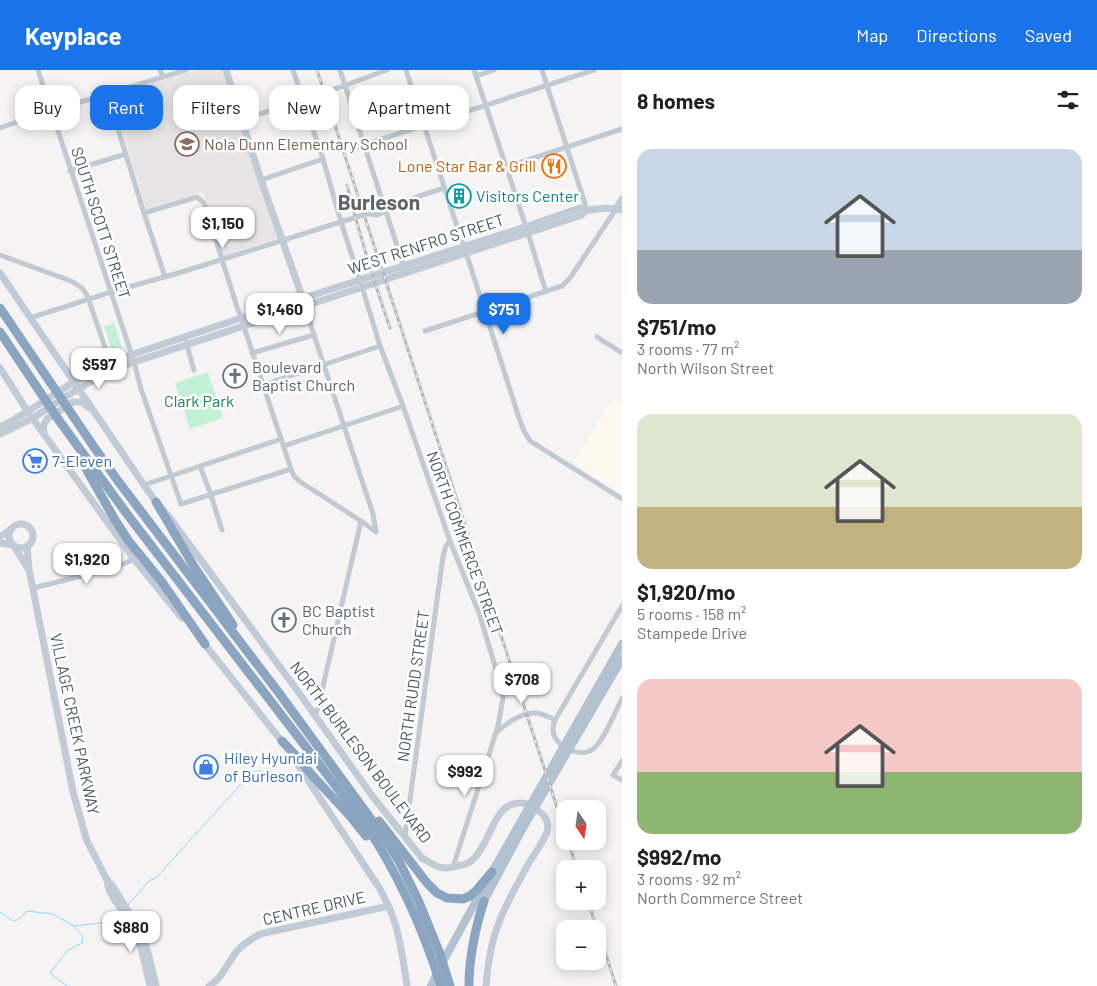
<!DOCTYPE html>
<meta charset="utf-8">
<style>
:root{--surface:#fff;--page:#f2f2f2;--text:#202124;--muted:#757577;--accent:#1a73e8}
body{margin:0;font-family:Barlow,sans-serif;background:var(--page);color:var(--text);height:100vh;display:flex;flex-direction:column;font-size:19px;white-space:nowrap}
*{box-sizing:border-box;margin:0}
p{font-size:16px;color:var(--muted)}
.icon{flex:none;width:28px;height:28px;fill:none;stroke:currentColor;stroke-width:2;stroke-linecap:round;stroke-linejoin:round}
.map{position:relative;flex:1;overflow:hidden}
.sheet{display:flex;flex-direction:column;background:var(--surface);width:475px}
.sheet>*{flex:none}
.top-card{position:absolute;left:15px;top:15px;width:475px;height:45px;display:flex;gap:10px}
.needle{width:32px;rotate:167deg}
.buttons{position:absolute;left:556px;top:730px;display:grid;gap:10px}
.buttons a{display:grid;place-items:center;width:50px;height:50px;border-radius:10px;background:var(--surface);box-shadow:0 2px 12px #0003;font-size:25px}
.price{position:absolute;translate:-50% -42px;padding:0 11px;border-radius:10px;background:#fff;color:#222;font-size:16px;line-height:32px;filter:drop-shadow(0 1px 2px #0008)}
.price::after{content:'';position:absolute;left:50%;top:30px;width:15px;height:11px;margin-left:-8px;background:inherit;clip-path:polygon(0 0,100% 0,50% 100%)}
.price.active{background:var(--accent);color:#fff}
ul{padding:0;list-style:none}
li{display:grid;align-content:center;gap:10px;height:265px;padding:0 15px}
li span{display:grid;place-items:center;height:155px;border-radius:15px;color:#555}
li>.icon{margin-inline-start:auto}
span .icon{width:90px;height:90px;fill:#fffc;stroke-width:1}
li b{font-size:21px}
h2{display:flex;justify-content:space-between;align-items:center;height:60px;padding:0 15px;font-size:21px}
.pill{padding:0 18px;border-radius:15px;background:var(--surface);box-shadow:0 2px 12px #0003;font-size:18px;line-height:45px}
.pill.active{background:var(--accent);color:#fff}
header{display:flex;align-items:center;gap:30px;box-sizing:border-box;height:70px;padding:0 25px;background:var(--accent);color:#fff}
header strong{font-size:24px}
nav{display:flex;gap:28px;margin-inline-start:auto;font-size:18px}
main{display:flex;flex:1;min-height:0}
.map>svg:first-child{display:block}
</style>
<header>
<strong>Keyplace</strong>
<nav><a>Map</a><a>Directions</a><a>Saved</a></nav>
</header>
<main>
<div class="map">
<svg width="622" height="916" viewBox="0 0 622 916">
<rect width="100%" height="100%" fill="#f5f3f3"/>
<!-- commercial -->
<path fill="#fdf9ef" d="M612,329L622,335V424L573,393Z"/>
<!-- education -->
<path fill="#e6e4e5" d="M197,0H223L279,168L223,186L203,122L146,139L111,26Z"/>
<!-- green -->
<g fill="#c3f1d5">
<path d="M114,253L123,281L113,284L104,256Z"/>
<path d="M208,302L223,348L190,359L175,313Z"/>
</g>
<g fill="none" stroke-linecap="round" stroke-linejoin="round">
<!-- stream -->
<g stroke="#90daee" stroke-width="1">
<path d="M127,836L150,810L155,809L252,702L258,701L296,705"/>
<path d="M0,842C14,852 15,855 27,841L53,844L74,856L108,852L120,842"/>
<path d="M67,916L50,903L68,880L82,873L83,867L74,856"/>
</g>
<!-- street -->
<g stroke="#c1cad2" stroke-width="5">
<path d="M38,0L134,292L141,319L181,434L291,399"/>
<path d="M160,0L163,7"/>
<path d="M293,0L323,89L341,152L360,210L380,276L403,336L450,471L479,543L502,619L503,628L498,656L453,797"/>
<path d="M340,0L382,130L385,134"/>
<path d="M406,0L455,150L463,173L520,351L524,361L530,371L622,429"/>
<path d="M474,0L528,163L546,222"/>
<path d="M542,0L587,140"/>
<path d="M476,6L494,0"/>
<path d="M107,24L144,143L165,207"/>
<path d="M241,50L324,23L387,0"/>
<path d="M0,58L28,48L186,0"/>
<path d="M354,78L594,0"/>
<path d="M506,97L622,59"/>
<path d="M70,101L126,84"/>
<path d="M261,110L323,89"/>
<path d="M383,134L388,136L386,141L377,145L372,144L371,142L372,138Z"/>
<path d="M388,139L392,135L444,118"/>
<path d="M387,140V145L404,197"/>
<path d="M144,143L197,127L204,133L238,240L241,248L291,399L294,406L299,411L361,451L376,462L373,444L314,265L305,236"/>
<path d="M0,185L71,211L82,218L87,225L110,292"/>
<path d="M30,248L111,222L182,202L366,144H372"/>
<path d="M425,261L562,216L570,208L616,139"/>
<path d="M597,267L622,283"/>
<path d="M186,272L194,300"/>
<path d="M252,283L314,265"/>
<path d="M263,315L380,276"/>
<path d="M284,376L403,336"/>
<path d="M200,396L211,425L222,460"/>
<path d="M144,415L281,369"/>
<path d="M33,518L114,498L134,489"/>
<path d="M622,536L555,650C553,655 552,659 554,665C559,678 581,688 593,679C604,671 616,640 622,628"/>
<path d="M315,646L318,638L361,451"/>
<path d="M497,662C507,653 522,642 536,643C542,643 549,647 555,650"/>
<path d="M622,691L613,705L622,710"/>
<path d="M405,766L443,486L446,476L450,471"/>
</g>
<!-- secondary -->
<g stroke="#c1cbd6" stroke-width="7">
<path d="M226,0L261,110L304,232"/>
<path d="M616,139L622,129"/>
<path d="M0,203L144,415L156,432L170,448L294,616L373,727L422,788C435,796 442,801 457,796C460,795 465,795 468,793C488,782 492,739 513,734C525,731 530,734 540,742C547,747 549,753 547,762C543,773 532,787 526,798C513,822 498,848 492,875C489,888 487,902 486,916"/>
<path d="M0,298L28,342L134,489L182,548"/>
<path d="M0,357C38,338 71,310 110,292L241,248L525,157L580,138L585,141C597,138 610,137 622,140"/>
<path d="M44,363L43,357L47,349L73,332H81L91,339"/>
<path d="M0,364L33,348L68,325L97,308L109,302L131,293L576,147L582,145L585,141"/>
<circle cx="21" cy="466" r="12"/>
<path d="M0,467L11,459"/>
<path d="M0,473L13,475"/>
<path d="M14,476L27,497"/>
<path d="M27,476L29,499L73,722L87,771L107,810L112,815C122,832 134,848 142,866C149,882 152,899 156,916"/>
<path d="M202,571L284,674"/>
<path d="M294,689L380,819C386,830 391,841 395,853C401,873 404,895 407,916"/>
<path d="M107,810C108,824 118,834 125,845C129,853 134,861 138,870C144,884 146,901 150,916"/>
<path d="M209,916C223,908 227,893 237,881C243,874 252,869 260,864L389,836"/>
</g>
<!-- primary -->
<g stroke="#b3c2d1" stroke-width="8">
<path d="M484,831L523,758L622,589"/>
<path d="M431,916L440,897L492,802L622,574"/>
</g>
<!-- highway -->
<g stroke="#8ba5c1" stroke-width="9">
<path d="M0,238L94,377L118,411L279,623L379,760L399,791L419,832L440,884L450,916"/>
<path d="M0,262L58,349L127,444L365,754C399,805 423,858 441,916"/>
<path d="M80,388L115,450L128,470L162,512L205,574"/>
<path d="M156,432L195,498L233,555"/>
<path d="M282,671L299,689L311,704L350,746L366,766"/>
<path d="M379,751L427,813L437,823L447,828L463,829L470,826L476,821L492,802"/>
<path d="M469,916C469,886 475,859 484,831"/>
</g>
<!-- rail casing -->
<g stroke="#b5b8bd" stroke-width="3">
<g id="rail">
<path d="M317,0L565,762"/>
<path d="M347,115C359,164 374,211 390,258"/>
<path d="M568,771L577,799"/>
<path d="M588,831L597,859"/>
<path d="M598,860L616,916"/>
</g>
</g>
<!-- rail -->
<use href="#rail" stroke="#fff" stroke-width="1" stroke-dasharray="4" stroke-linecap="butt"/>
</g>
<!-- icons -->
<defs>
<g id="school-ring" transform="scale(1.25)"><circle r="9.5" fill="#fff" stroke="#8d6e63" stroke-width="1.5"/><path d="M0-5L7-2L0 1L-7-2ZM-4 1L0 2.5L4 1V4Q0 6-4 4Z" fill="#8d6e63"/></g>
<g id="restaurant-ring" transform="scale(1.25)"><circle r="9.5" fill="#fff" stroke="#e8710a" stroke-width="1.5"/><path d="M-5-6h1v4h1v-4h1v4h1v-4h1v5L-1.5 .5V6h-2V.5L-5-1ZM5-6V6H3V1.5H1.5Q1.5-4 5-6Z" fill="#e8710a"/></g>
<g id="building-ring" transform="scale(1.25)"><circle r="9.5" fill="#fff" stroke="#0f9aa8" stroke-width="1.5"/><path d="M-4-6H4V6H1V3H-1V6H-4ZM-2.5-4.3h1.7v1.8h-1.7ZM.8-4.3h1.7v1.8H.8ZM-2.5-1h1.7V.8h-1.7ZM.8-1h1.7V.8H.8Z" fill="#0f9aa8"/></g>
<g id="church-ring" transform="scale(1.25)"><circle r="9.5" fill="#fff" stroke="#6b7280" stroke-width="1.5"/><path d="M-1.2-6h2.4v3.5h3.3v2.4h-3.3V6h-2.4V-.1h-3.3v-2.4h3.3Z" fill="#6b7280"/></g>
<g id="supermarket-ring" transform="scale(1.25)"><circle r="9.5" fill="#fff" stroke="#3f7fe0" stroke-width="1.5"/><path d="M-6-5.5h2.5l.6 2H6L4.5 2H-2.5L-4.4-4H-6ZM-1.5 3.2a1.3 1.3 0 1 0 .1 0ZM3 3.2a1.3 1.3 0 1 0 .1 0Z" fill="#3f7fe0"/></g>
<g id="shop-ring" transform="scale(1.25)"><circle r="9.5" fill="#fff" stroke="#3f7fe0" stroke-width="1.5"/><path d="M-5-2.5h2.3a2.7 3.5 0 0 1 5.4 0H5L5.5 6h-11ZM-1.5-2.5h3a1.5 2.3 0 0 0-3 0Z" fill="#3f7fe0"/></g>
</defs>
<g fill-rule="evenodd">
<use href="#school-ring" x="187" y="74"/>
<use href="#restaurant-ring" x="554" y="96"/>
<use href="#building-ring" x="459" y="126"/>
<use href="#church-ring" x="235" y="306"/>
<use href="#supermarket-ring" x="35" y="391"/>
<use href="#church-ring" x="284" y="550"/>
<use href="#shop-ring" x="206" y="697"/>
</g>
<g text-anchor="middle" stroke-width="5" stroke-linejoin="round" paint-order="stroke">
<!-- education labels -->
<g font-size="16" fill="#785e54" stroke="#fff" text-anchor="start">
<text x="204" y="80">Nola Dunn Elementary School</text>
</g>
<!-- food labels -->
<g font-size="16" fill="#c56008" stroke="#fff" text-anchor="end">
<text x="536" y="102">Lone Star Bar &amp; Grill</text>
</g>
<!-- culture labels -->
<g font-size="16" fill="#0d838f" stroke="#fff" text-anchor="start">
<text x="476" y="132">Visitors Center</text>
</g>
<!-- street labels -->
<g font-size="16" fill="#4a5661" stroke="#fff">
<text transform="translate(101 153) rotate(72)" y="6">SOUTH SCOTT STREET</text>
<text transform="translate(426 174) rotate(-18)" y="6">WEST RENFRO STREET</text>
<text transform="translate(465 473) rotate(70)" y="6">NORTH COMMERCE STREET</text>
<text transform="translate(413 616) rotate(-82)" y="6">NORTH RUDD STREET</text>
<text transform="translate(75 654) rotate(78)" y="6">VILLAGE CREEK PARKWAY</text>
<text transform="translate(361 682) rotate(53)" y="6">NORTH BURLESON BOULEVARD</text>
<text transform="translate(314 838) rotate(-13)" y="6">CENTRE DRIVE</text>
</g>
<!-- worship labels -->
<g font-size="16" fill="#5b616d" stroke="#fff" text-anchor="start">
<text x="252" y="303">Boulevard<tspan x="252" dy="18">Baptist Church</tspan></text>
<text x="302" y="547">BC Baptist<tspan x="302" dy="18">Church</tspan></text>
</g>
<!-- park labels -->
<g font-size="16" fill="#17864f" stroke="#fff">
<text x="199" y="337">Clark Park</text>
</g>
<!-- shop labels -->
<g font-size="16" fill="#366cbe" stroke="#fff" text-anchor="start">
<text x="52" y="397">7-Eleven</text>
<text x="224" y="694">Hiley Hyundai<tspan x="224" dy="18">of Burleson</tspan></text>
</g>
<!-- district labels -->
<g font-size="21" font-weight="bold" fill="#5f6368" stroke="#fff">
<text x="379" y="140">Burleson</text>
</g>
</g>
</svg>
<div class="buttons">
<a><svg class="needle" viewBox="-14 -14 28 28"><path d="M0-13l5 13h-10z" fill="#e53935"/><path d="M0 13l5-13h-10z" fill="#757577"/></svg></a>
<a>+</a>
<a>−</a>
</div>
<b class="price" style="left:223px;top:179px">$1,150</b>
<b class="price" style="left:280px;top:265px">$1,460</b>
<b class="price active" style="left:504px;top:265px">$751</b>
<b class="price" style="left:99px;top:320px">$597</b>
<b class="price" style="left:87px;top:515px">$1,920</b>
<b class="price" style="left:522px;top:635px">$708</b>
<b class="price" style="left:465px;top:727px">$992</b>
<b class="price" style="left:131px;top:883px">$880</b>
<div class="top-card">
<a class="pill">Buy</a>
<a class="pill active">Rent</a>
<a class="pill">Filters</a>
<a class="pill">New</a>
<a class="pill">Apartment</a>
</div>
</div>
<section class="sheet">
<h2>8 homes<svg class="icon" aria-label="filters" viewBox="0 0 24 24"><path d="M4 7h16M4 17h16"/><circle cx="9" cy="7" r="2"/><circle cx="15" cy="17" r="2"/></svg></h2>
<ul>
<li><span style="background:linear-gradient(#c9d6e8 65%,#9aa5b1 0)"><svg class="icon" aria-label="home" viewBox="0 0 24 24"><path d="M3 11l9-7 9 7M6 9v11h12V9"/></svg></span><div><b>$751/mo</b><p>3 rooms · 77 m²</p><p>North Wilson Street</p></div></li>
<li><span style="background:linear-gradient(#dfe7d0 60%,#c2b280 0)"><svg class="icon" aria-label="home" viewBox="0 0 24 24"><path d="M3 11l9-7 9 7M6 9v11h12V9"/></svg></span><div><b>$1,920/mo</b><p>5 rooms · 158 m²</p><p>Stampede Drive</p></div></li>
<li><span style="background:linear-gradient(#f6c9c9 60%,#8fb573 0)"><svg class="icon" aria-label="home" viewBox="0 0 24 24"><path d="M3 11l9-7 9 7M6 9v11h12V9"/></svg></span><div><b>$992/mo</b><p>3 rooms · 92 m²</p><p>North Commerce Street</p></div></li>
</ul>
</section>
</main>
